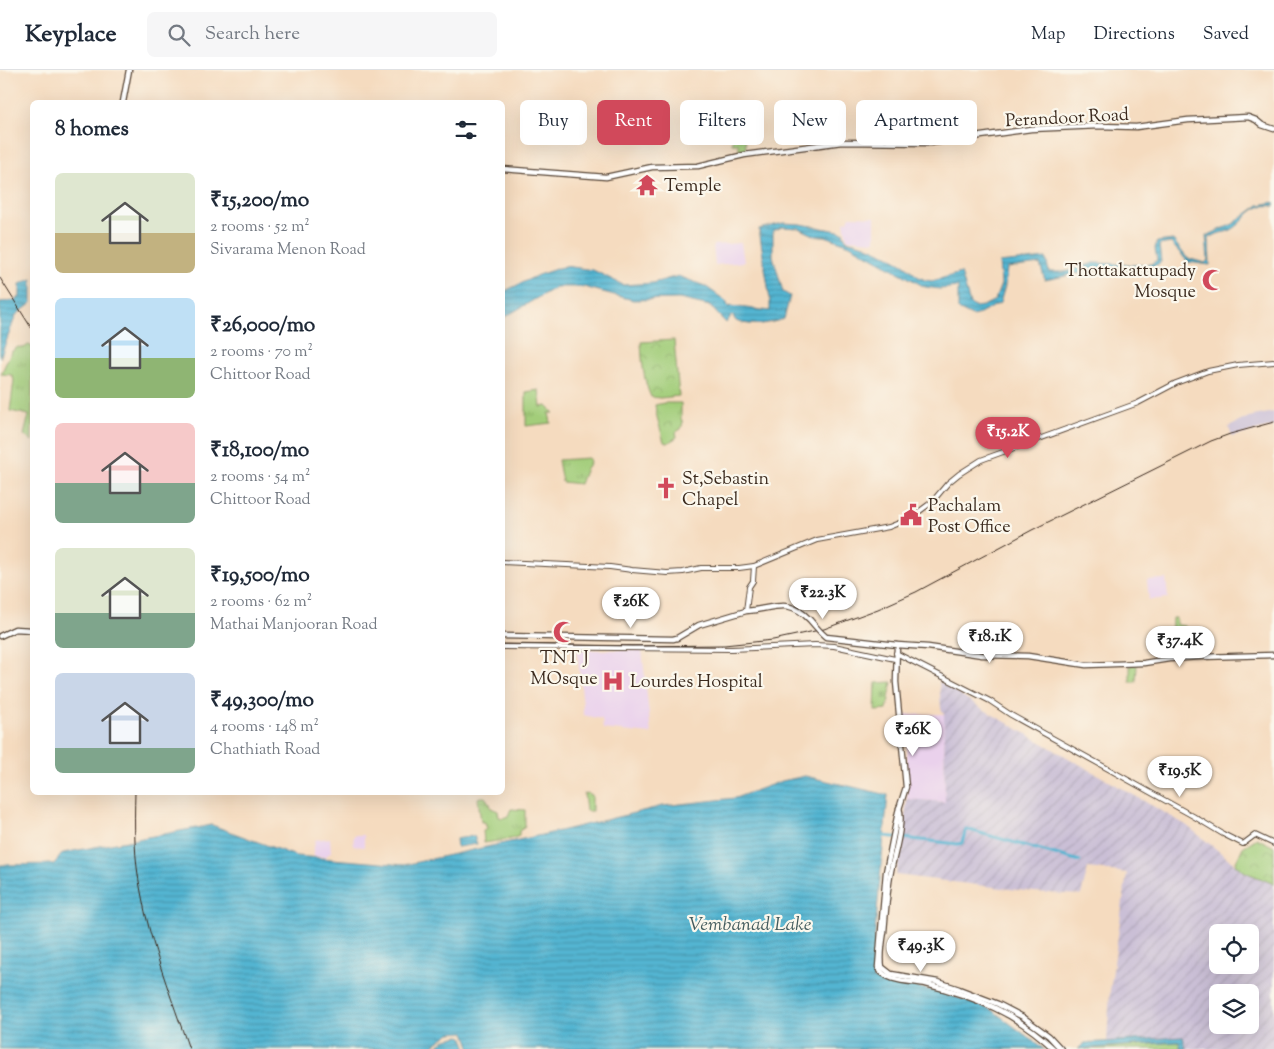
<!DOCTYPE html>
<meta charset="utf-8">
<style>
:root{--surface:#fff;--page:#f6f6f7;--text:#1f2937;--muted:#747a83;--line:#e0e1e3;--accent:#d1495b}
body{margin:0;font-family:"Sorts Mill Goudy",serif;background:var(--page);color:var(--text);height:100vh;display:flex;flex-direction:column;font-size:19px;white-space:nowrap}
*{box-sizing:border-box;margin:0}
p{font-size:16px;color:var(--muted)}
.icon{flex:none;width:28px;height:28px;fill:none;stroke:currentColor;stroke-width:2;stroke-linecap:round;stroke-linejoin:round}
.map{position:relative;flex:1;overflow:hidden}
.sheet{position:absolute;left:30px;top:30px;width:475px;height:695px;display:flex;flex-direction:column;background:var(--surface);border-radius:8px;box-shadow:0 5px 20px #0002}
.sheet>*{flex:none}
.guide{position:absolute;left:520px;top:30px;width:475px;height:45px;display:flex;gap:10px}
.controls{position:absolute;left:1209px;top:854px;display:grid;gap:10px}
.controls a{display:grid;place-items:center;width:50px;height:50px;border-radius:8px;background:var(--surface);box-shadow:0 5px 20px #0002;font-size:25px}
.price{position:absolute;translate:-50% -42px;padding:0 11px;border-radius:18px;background:#fff;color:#222;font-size:16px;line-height:32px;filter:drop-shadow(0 1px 2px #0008)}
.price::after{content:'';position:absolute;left:50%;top:30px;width:15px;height:11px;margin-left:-8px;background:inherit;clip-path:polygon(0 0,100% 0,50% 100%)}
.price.current{background:var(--accent);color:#fff}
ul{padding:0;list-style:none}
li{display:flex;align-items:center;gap:15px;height:125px;padding:0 25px}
li span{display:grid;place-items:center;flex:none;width:140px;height:100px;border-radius:8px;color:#555}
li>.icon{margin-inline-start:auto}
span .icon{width:60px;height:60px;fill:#fffc;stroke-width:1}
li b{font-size:21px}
h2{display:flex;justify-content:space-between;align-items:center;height:60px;padding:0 25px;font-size:21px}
.pill{padding:0 18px;border-radius:8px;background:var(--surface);box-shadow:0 5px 20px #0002;font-size:18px;line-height:45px}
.pill.current{background:var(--accent);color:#fff}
header{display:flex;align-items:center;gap:30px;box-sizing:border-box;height:70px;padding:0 25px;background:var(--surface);border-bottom:1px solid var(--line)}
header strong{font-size:24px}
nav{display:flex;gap:28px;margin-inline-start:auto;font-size:18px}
.search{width:350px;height:45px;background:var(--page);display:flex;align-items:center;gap:12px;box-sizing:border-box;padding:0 18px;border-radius:8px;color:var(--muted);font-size:19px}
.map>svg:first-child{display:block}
</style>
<header>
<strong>Keyplace</strong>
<div class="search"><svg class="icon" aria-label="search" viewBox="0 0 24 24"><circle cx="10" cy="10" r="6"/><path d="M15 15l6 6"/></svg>Search here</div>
<nav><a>Map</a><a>Directions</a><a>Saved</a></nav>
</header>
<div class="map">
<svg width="1274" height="979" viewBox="0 0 1274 979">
<defs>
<pattern id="industrial-furrows" width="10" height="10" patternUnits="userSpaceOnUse" patternTransform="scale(1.25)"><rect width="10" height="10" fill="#cabfd6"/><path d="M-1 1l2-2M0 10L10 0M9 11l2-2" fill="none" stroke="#aea4b7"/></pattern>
<pattern id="grass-tufts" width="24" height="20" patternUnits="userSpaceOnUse" patternTransform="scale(1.25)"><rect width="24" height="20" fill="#a3cd7a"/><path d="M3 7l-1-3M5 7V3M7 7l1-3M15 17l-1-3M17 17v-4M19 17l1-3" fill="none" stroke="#8db069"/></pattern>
<pattern id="cemetery-stones" width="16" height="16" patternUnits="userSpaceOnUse" patternTransform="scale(1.25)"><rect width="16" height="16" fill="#a3cd7a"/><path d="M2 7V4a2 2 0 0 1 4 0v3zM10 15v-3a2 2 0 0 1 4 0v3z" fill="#8db069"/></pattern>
<pattern id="park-crowns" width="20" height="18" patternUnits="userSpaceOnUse" patternTransform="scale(1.25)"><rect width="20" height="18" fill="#a3cd7a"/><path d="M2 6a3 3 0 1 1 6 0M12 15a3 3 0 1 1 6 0" fill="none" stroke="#8db069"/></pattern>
<pattern id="water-rules" width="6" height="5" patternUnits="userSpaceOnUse" patternTransform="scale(1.25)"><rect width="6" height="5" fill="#53b5d2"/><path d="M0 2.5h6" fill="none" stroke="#4693aa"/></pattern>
</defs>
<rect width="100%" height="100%" fill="#fbf7ec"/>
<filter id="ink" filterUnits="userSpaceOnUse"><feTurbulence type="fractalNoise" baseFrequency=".02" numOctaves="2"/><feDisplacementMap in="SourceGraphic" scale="10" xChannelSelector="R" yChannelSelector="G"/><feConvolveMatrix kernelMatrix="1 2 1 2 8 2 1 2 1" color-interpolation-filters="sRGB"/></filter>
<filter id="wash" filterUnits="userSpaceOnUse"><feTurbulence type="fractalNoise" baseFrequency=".0096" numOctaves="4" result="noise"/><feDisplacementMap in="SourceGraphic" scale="20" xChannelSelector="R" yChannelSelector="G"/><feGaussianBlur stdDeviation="1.12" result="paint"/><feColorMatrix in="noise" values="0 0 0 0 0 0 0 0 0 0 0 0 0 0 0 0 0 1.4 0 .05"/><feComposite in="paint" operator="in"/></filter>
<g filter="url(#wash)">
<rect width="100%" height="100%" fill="#f5dbbf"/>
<!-- built -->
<g fill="#ead1ec">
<path d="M850,146L875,147V171L847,169L844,152L848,151Z"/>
<path d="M741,173L744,192L715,195L713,175Z"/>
<path d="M1166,509L1168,528L1149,530L1147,510Z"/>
<path d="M585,580H642L651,664L603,659L602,649L583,645V634L577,581Z"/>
<path d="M944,644L945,732L907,729V674L902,645Z"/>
<path d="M354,765H364V777L353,776Z"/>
<path d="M330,768L331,782L325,787L313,786L315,770Z"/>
</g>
<!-- industrial -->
<path fill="url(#industrial-furrows)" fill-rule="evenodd" d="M939,611L981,638L1186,755L1245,802L1274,814V979H1186L1183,967L1107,972L1110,921L1127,803L1088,798L1081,825L1034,822L896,805L903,765L907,729L945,732L944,644L941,638ZM1218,862H1250V895H1218ZM1218,922H1250V955H1218Z"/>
<!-- railway -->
<path fill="#cabfd6" d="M1274,342V356L1232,367L1229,357L1249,347Z"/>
<!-- grass -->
<g fill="url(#grass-tufts)" stroke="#6f7c4c">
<path d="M734,55L745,57L746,82L740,83L738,74H732Z"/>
<path d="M30,274L32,277V371L24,365L29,345L10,341L14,310L12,305L1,304L11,282L18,277L24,278Z"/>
<path d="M539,320L541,337L547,336L554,343H549L551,353L526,356V322Z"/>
<path d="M589,388L590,393L586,398L580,414L562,412L558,390Z"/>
<path d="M481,727H485L490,734L491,738L498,741L499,747L503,748L508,746L511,739L525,740V757L519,761V766L511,769L484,773L483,760H487L485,752H481L478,728Z"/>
<path d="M1177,972H1179L1181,979H1085Z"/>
</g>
<!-- cemetery -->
<g fill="url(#cemetery-stones)" stroke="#6f7c4c">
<path d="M736,40L750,41L749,57L734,55Z"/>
<path d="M892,612L887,640L875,641L876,613Z"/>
</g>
<!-- park -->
<g fill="url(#park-crowns)" stroke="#6f7c4c">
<path d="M674,270L679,326L660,328L651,327C643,310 642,290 641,272Z"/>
<path d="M664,333H681V349L683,352L681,359L676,362L677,367L668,373L664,372L657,347L655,335Z"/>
<path d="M1172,548H1176V553L1177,555L1185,556C1186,560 1184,578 1184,584L1176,585L1171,584Z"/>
<path d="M588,723L589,725H592V741H586L584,724Z"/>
<path d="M1257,768L1274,777V814L1245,802L1235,794L1243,777Z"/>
</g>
<!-- garden -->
<path fill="#a3cd7a" stroke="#6f7c4c" d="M1130,595H1137L1136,612H1130Z"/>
<!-- water -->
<g fill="url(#water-rules)" stroke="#477078">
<path d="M1274,132V136C1249,133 1249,150 1231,160C1227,162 1224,162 1220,163C1216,164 1212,167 1209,168L1210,195L1188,192L1171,173L1159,175L1161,192L1148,200L1105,198L1045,210L1040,194L1007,198L1005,216L1000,233L980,244L972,246L958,239V217L940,219L925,217L850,175L825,166H816L799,158L782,157L773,161V186L783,222L790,226L784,249C767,254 753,257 736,251L732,245L726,253L710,236L679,229L633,230L584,217H556L503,248V222L538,205L565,196L593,200L623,215L653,213L678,206L705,216L726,231L729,238L730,236L770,241V230L759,159L783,153L801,154L843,162L846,170L865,175L887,185L905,195L917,206L925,210L932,211L961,203L970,234L975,237L983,236L995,230L1001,214L999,193L1046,188L1049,202H1065L1094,193L1136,195L1152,194L1157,190L1155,178L1157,172L1173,170L1187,188L1205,193L1208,190L1206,166L1233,154L1259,135Z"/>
<path d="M32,209V233L16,245L0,288V232L12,231L20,227V214Z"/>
<path d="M805,706L888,725L875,862L873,909L942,922L992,940L1044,979H471L465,962L450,963L428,979H0V795L54,794L63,783L212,755L296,786L404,795L560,761L663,736L735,728L782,711Z"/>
<path d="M474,766L477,774L457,777L456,769Z"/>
<path d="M460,966L463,967L467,979H433L446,969Z"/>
<path d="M1183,967L1186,979H1181L1179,972H1177L1078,979L1085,973Z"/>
</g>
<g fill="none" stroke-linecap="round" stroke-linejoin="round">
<!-- canal -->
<path stroke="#53b5d2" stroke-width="3" d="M884,766L958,774L962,773L966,759L1080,791"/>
</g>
</g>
<g filter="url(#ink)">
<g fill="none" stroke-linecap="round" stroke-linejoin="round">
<!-- minor casing -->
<g stroke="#574536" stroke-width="6">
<g id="minor">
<path d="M502,492L610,497L632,500L667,503L683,502L701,498H739L754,496L817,470L889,457L909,449L932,432L948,413L959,404L981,390L1138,333L1176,313L1208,301L1238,295L1274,292"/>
<path d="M746,541L749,517L753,511L754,496"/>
<path d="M502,577L732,579L815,575L834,576L895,589"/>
<path d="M896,583L990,631L1011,645L1193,746L1223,764L1243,774L1255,765L1274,774"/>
</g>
</g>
<!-- major casing -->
<g stroke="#574536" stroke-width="7">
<g id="major">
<path d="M123,32L129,0"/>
<path d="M502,99L606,107L652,97L698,96L744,85L842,72L931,73L1031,59L1099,56L1136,57L1188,50L1248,47L1256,50L1262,55L1274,59"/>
<path d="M0,566L15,559L32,560"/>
<path d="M502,566L673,569L677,568L699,555L746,541L755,540"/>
<path d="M899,738C904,751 895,782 892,796C887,818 886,840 884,862C882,874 880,886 882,897L891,904L938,912L959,919L998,934L1023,947L1049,966L1061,979"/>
<path d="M1054,979C1018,944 974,926 926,914C911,911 884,912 878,897L886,802L898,742L906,717L896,612L897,575L928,577L982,585L1028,586L1086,595L1144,593L1169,589L1200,587L1274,585"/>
</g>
</g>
<!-- minor -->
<use href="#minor" stroke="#fff" stroke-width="4"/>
<!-- major -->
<use href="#major" stroke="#fff" stroke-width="4.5"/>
<!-- rail -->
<g stroke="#3b2a1e" stroke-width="1">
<path d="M0,208L32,259"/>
<path d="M502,574L632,576L724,575L773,570L824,559L878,539L916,522L1032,460L1211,371L1230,364L1274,352"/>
<path d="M135,722C134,756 134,789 141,822C150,874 172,929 189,979"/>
</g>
<!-- major-bridge casing -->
<g stroke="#574536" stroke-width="7" stroke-linecap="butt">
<path id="major-bridge" d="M755,540C780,536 791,530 810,550C815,556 820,562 826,567L897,575"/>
</g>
<!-- major-bridge -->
<use href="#major-bridge" stroke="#fff" stroke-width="4.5"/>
</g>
</g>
<!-- icons -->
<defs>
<g id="temple-bare" transform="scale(1.725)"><path d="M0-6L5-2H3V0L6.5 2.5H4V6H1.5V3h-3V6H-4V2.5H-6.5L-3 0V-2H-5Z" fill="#d1495b" stroke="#fbf7ec" stroke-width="2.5" paint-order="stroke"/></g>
<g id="mosque-bare" transform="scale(1.725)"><path d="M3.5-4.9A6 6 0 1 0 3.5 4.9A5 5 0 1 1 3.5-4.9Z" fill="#d1495b" stroke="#fbf7ec" stroke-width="2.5" paint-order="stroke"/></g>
<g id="church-bare" transform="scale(1.725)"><path d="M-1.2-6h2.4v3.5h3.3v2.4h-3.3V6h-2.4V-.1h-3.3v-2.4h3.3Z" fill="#d1495b" stroke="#fbf7ec" stroke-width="2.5" paint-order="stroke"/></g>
<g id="civic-bare" transform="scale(1.725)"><path d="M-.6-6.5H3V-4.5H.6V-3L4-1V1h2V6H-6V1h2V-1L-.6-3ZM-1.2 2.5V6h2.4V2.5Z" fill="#d1495b" stroke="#fbf7ec" stroke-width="2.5" paint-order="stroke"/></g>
<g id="hospital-bare" transform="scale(1.725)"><path d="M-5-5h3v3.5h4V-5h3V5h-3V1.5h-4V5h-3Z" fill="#d1495b" stroke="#fbf7ec" stroke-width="2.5" paint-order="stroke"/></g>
</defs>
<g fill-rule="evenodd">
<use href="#temple-bare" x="647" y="115"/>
<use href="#mosque-bare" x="1213" y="210"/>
<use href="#church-bare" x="666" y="418"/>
<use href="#civic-bare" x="911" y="445"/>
<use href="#mosque-bare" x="564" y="562"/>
<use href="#hospital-bare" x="613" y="611"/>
</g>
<g text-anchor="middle" stroke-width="4.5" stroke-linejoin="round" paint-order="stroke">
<!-- street labels -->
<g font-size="18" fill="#3b2a1e" stroke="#fbf7ec">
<text transform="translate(1067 47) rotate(-3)" y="6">Perandoor Road</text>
</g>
<!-- poi labels -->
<g font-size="18" fill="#3b2a1e" stroke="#fbf7ec" text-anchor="start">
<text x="664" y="121">Temple</text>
<text x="1196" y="206" text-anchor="end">Thottakattupady<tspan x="1196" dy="21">Mosque</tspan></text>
<text x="682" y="414">St,Sebastin<tspan x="682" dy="21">Chapel</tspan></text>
<text x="928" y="441">Pachalam<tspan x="928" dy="21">Post Office</tspan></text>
<text x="564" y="593" text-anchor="middle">TNT J<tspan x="564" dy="21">MOsque</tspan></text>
<text x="630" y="617">Lourdes Hospital</text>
</g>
<!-- water labels -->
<g font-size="19" font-style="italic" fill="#435b5d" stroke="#fbf7ec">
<text x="750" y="860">Vembanad Lake</text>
</g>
</g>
</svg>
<div class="controls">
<a><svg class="icon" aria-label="locate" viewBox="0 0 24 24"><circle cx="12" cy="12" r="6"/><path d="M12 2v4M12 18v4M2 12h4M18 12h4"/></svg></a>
<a><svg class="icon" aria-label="layers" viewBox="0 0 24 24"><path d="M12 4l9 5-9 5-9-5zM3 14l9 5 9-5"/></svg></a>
</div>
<b class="price current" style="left:1008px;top:389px">₹15.2K</b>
<b class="price" style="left:823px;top:550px">₹22.3K</b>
<b class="price" style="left:631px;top:559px">₹26K</b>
<b class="price" style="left:990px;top:594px">₹18.1K</b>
<b class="price" style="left:1180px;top:598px">₹37.4K</b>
<b class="price" style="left:913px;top:687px">₹26K</b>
<b class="price" style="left:1180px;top:728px">₹19.5K</b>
<b class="price" style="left:921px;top:903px">₹49.3K</b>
<div class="guide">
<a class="pill">Buy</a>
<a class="pill current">Rent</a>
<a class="pill">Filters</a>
<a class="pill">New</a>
<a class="pill">Apartment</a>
</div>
<section class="sheet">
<h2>8 homes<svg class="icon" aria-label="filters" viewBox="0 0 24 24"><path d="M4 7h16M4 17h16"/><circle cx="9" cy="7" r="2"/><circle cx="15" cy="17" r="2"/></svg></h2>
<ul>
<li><span style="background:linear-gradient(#dfe7d0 60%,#c2b280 0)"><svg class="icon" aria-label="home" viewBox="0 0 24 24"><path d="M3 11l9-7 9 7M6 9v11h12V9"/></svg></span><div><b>₹15,200/mo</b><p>2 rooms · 52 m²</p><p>Sivarama Menon Road</p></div></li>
<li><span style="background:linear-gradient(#bfe0f5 60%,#8fb573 0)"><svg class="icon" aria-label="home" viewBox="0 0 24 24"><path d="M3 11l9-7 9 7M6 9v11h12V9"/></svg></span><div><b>₹26,000/mo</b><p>2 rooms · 70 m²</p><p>Chittoor Road</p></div></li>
<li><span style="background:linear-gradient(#f6c9c9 60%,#7fa58c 0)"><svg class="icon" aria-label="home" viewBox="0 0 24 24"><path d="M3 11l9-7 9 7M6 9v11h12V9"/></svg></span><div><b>₹18,100/mo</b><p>2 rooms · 54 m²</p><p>Chittoor Road</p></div></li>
<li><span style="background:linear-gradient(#dfe7d0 65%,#7fa58c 0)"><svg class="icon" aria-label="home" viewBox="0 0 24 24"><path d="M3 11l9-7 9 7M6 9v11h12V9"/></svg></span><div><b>₹19,500/mo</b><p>2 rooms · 62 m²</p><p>Mathai Manjooran Road</p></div></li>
<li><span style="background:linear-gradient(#c9d6e8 75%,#7fa58c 0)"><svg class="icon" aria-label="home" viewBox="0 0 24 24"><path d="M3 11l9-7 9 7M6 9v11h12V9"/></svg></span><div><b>₹49,300/mo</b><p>4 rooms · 148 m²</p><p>Chathiath Road</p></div></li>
</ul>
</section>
</div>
